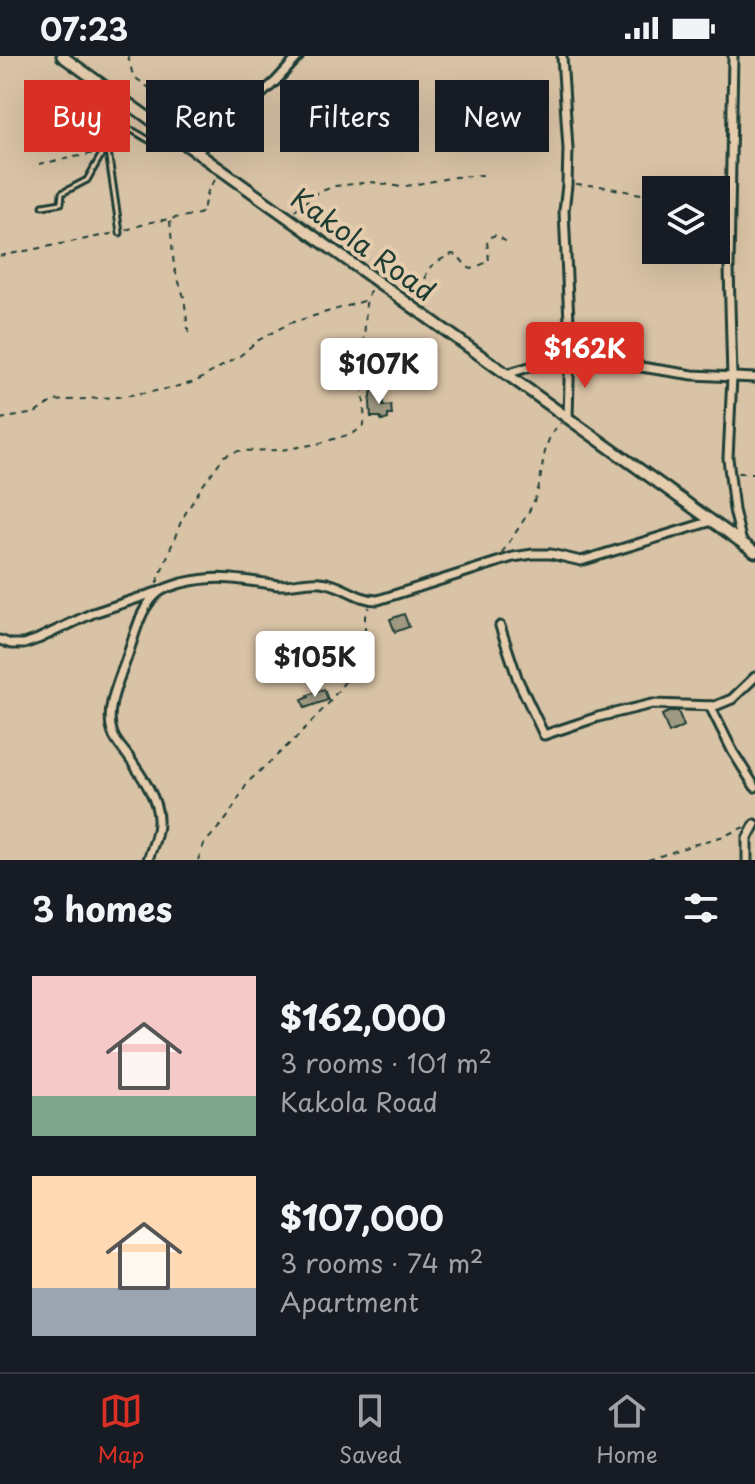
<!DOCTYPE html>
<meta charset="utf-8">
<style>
:root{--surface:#171b24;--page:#20242c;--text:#f1f3f6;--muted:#9ea1a6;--line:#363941;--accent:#d93025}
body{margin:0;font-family:"Playpen Sans",sans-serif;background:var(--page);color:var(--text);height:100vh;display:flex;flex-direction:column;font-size:30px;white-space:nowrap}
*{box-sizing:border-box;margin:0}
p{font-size:26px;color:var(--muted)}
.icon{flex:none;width:44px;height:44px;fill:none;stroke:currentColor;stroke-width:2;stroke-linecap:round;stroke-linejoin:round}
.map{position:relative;height:804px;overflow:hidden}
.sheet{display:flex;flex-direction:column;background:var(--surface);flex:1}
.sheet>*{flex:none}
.hud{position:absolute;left:24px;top:24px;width:708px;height:72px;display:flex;gap:16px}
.controls{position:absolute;left:642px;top:120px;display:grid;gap:16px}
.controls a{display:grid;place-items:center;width:88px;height:88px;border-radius:0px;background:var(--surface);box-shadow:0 8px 32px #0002;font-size:40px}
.price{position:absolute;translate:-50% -68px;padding:0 18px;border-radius:8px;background:#fff;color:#222;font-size:26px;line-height:52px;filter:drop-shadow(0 2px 4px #0008)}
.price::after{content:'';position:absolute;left:50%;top:48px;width:24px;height:18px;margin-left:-12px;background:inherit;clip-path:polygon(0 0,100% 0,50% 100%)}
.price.current{background:var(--accent);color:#fff}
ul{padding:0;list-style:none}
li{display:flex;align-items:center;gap:24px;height:200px;padding:0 32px}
li span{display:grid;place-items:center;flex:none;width:224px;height:160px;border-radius:0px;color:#555}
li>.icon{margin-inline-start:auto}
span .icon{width:96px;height:96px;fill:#fffc;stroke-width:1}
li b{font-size:34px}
h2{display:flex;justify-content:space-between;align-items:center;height:96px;padding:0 32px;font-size:34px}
.chip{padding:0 28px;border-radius:0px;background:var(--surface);box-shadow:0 8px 32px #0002;font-size:28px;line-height:72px}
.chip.current{background:var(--accent);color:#fff}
.status{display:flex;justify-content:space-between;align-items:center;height:56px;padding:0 40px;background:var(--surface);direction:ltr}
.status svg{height:22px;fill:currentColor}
.tabs{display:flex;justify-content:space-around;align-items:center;height:112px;border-top:2px solid var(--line);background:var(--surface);font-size:22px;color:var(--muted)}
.tabs a{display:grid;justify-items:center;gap:4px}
.tabs .current{color:var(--accent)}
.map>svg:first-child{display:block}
</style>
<div class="status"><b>07:23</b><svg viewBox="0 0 49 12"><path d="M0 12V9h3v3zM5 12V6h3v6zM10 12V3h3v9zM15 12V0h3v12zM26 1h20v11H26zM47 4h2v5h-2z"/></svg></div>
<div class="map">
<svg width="755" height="804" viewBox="0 0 755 804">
<rect width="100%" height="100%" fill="#d9c3a6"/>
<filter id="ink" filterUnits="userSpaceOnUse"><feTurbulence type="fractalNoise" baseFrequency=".0125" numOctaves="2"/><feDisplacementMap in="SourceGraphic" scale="16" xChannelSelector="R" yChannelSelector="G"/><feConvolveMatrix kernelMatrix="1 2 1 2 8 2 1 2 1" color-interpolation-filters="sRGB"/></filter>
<g filter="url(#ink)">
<!-- building -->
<g fill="#9f9982" stroke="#1f3d34" stroke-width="2">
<path d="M372,333L383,335V350L391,349L392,359H388V363L382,365L380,361H371L370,347Z"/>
<path d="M404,558L409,571L395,576L390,563Z"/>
<path d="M324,633L328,644L305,652L302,644L309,641L308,639Z"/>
<path d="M671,655H678L684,670L669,677L662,659Z"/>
</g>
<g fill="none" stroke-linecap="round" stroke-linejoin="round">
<!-- lane casing -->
<g stroke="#1f3d34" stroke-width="9">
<g id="lane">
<path d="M43,150L61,147L62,137L87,124L103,96"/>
<path d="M120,177L108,95L109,75L114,71C134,72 134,76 149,84L155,82L163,76"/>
</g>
</g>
<!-- street casing -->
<g stroke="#1f3d34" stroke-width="13">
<g id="street">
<path d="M562,0L568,93L567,129L564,155L570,288L568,362"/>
<path d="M733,0L729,212L732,321L728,402L734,454L742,487"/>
<path d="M197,96L276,25L299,0"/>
<path d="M506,318L536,309L582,302L693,319L755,322"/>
<path d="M500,570L518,624L544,679L598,661L652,648L715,650L732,643L755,621"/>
<path d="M0,584L11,588H24L38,583L93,557L157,536"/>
<path d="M710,650L733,696L755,731"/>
<path d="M148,804C152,791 159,777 158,763C158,742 141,719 130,703C124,694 116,687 113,678C103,652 122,619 129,595C136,575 141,550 159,536C165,532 175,529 182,527C222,518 240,524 278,529C293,530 307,524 321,526C343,528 356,544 378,544L513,501L533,498H551L581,505L712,465"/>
<path d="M747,804V783L755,768"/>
</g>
</g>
<!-- secondary casing -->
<g stroke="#1f3d34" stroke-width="15">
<path id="secondary" d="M62,0L755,496"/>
</g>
<!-- path -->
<g stroke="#1f3d34" stroke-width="2" stroke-dasharray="6 6" stroke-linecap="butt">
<path d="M128,0L132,16L137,23L183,57L211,73"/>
<path d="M39,108L95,97"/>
<path d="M576,128L600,130L656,141"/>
<path d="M294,155L317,137L335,130L372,126L401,131L455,121L484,119"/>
<path d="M170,165L174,211L184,241L189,281"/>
<path d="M126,174L151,166L199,158L203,156C205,143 207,130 218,122"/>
<path d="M0,200L116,177"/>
<path d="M425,247C426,216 420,213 452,198C463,200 463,211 472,213L489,205L487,185L490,181L496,179L508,187"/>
<path d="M0,363L35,357L53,345L117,341L162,334L195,326L241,299L257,285L290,267L364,245"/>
<path d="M738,417H755"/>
<path d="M502,497C512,481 532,455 537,437C544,415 541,383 561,367"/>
<path d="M157,527L182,463L201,432L224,400L237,395L281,394L317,388L354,377L364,369C365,352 363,336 362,319C361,302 364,286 365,269C366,254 364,247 371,233"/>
<path d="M198,804L204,788L227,762L248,726L298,680L328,648L352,616L365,589V560L369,551"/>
<path d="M648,804L702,786L724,780L744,771"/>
</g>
<!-- lane -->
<use href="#lane" stroke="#e5ccad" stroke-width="3"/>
<!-- street -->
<use href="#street" stroke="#e5ccad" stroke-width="7"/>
<!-- secondary -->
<use href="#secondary" stroke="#e5ccad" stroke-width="9"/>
</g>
</g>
<g text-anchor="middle" stroke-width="8" stroke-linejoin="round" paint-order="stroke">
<!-- street labels -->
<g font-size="28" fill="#1f3d34" stroke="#e5ccad">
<text transform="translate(363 189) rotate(36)" y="10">Kakola Road</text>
</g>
</g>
</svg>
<div class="controls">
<a><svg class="icon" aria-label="layers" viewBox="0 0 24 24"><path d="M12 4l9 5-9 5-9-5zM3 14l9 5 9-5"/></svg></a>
</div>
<b class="price current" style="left:585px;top:334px">$162K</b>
<b class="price" style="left:379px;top:350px">$107K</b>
<b class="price" style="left:315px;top:643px">$105K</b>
<div class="hud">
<a class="chip current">Buy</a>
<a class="chip">Rent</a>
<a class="chip">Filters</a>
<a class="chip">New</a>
</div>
</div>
<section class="sheet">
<h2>3 homes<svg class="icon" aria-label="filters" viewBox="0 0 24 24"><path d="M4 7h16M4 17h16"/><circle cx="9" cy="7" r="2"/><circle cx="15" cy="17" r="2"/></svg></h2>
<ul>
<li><span style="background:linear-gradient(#f6c9c9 75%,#7fa58c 0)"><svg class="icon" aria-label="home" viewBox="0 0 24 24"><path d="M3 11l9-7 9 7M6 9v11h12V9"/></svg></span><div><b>$162,000</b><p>3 rooms · 101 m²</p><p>Kakola Road</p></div></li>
<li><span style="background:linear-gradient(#ffd9b3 70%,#9aa5b1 0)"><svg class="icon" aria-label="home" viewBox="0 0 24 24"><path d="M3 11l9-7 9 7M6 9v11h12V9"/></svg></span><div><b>$107,000</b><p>3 rooms · 74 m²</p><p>Apartment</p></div></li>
</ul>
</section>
<nav class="tabs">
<a class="current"><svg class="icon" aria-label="map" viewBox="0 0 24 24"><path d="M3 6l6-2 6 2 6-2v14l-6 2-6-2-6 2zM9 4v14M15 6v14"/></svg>Map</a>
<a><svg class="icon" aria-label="saved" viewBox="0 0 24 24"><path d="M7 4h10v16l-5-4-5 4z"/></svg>Saved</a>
<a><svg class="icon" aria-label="home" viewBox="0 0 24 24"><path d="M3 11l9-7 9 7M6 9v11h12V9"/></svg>Home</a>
</nav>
